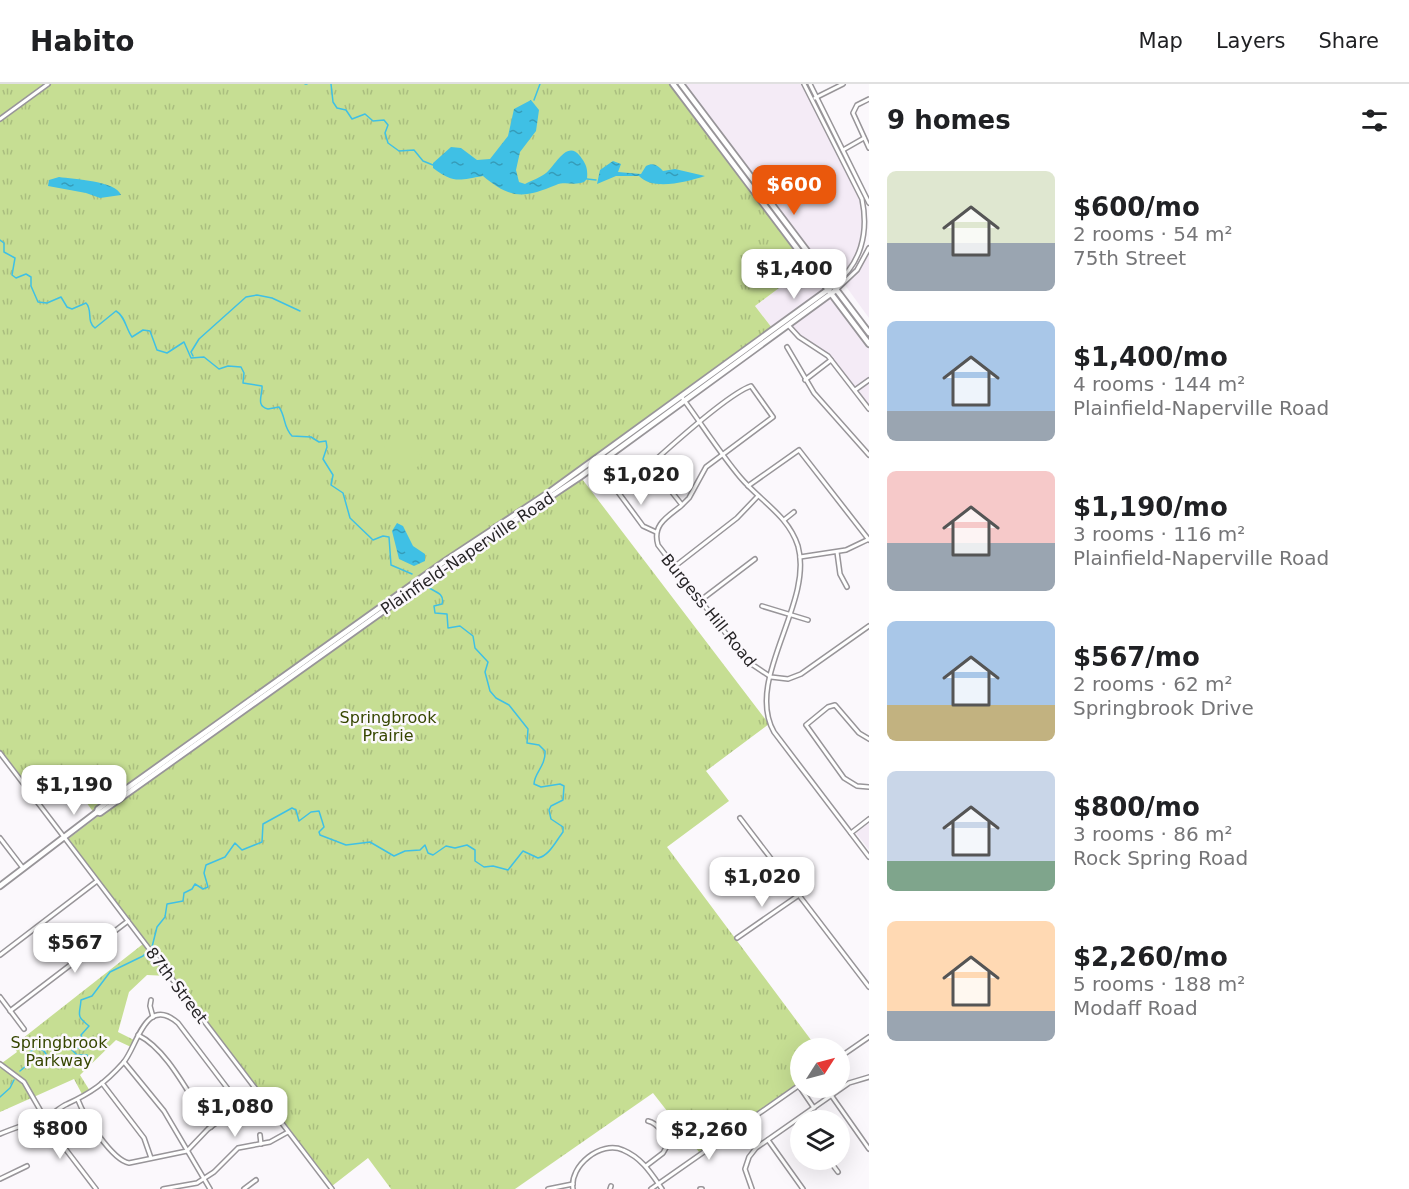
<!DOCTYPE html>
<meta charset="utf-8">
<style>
:root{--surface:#fff;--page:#f6f6f6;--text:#202124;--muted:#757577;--line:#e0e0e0;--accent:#ea580c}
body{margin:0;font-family:"DejaVu Sans",sans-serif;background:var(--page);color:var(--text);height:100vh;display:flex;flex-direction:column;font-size:22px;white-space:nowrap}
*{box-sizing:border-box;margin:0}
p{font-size:20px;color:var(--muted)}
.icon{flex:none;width:33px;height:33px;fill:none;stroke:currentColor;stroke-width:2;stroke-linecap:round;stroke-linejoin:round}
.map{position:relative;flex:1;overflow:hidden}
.panel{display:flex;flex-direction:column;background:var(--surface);width:540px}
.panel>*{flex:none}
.needle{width:39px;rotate:54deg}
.tools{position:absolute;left:790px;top:954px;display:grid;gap:12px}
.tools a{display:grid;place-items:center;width:60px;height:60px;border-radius:50%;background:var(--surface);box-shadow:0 6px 24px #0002;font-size:30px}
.price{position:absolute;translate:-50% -51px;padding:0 14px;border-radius:12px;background:#fff;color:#222;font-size:20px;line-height:39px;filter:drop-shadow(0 2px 3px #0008)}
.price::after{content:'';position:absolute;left:50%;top:36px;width:18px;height:14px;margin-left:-9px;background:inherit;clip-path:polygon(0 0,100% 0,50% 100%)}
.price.selected{background:var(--accent);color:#fff}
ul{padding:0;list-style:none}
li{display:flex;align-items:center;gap:18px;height:150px;padding:0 18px}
li span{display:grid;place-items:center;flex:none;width:168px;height:120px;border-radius:9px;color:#555}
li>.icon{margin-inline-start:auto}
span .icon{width:72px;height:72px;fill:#fffc;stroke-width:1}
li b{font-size:26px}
h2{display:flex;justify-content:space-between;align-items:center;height:72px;padding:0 18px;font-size:26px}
header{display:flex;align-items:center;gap:36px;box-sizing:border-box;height:84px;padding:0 30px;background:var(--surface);border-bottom:2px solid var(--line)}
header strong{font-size:28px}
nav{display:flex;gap:33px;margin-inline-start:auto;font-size:21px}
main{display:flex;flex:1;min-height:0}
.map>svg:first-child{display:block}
</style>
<header>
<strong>Habito</strong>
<nav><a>Map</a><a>Layers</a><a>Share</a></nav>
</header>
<main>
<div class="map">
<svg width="869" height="1105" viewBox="0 0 869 1105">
<defs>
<pattern id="grass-dots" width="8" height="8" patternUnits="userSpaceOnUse" patternTransform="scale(1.5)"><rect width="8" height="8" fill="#c6de93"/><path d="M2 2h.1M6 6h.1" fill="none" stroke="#aabe7f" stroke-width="1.8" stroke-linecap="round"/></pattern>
<pattern id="park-tufts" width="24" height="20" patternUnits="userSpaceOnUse" patternTransform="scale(1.5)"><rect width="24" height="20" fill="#c6de93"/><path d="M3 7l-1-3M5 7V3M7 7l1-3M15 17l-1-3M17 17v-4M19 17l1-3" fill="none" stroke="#aabe7f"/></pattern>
<pattern id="water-ripples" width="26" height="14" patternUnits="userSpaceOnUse" patternTransform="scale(1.5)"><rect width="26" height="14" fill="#3fc0e5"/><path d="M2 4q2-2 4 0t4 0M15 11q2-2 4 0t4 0" fill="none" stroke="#359cb9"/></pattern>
</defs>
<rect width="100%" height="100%" fill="#fbf8fc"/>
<!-- built -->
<g fill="#f4ebf6">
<path d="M685,0H802L862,121L865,147L852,182L839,195H830Z"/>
<path d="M869,169V234L845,201L860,186Z"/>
<path d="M807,183L820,199L822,206L772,244L755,222Z"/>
<path d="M830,215L869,263V324L830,274L804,256L789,242Z"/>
<path d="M869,739V766L856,749Z"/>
</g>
<!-- grass -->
<g fill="url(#grass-dots)">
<path d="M675,0H679L809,175L781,141Z"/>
<path d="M816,20L867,117V120Z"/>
<path d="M677,317L678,319L556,408L555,406Z"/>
</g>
<!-- park -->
<g fill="url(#park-tufts)">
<path d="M0,0H670L807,183L755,222L772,244L576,387L769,640L706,687L729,717L667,763L817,964H801V998L699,1068L653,1009L515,1105H391L368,1074L332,1102L68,755L97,733L70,696L40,718L0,667Z"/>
<path d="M143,860L168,892L147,891L129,908L118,948L134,956L131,963L116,956L80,991L90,1007L83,1012L74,995L0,1028V985L2,979L17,968L13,962Z"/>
</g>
<!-- pitch -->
<path fill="#c6de93" d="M397,352L417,367L424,377L409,390L404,388L383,367L387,357Z"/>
<!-- water -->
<g fill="url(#water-ripples)">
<path d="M531,16L539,26L536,47L520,68L516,86L519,98L525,100C531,97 541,93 546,89C555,82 567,55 580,72C586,80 588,84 587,95L584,98C574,102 565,97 556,101C524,114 512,116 483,92C459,96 454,100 433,84V79L451,63L461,64L477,76L490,75L508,52L514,25Z"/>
<path d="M613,77L621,80L618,88L641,90L646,82C654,78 658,82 663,87L675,85L705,92C686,98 653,107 639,92H616L597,100L600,86Z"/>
<path d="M59,93C74,95 116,97 121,111L100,114L86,109L48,102L49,96Z"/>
<path d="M397,439L403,442L413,462L425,470V477L414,482L399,475L392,447Z"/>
</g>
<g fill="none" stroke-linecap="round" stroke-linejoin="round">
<!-- stream -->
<g stroke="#3fc0e5" stroke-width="1.5">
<path d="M305,0H307"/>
<path d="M331,0L333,18L337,24L346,26L352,35L365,30L373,37L384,36L388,41L385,49L388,59L399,67L414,66L423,77L433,81"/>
<path d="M534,16L540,0"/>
<path d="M587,95L596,96"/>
<path d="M0,156L4,159V168L15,174L12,191L16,194L26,190L31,193V202L38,218L47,219L61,213L67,223L72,225L86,219C93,226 86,237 95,244L116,227C125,232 126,245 132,253L143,246L150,247L157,266L167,269L184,258L191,274L204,273L219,285L228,282L241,283L244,289L243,299L262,302C263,310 255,322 268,325L279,323C286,333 283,343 292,352L311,353L319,358L326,357L327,363L323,375L333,391L331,401L343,409L350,434L373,456L383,452L389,453L391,481L412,490"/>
<path d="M193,272L191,268L199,255L246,213L257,211L272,214L300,227"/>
<path d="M20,987L32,977L30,968L37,963L44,967L52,980C70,984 71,982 88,975L87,971H77L72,966L84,962L85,959L81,951L89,942C75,931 80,931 81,916L92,912L110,888L143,872L152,863L157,843L165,833L167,820L183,817L184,809L192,805L195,800L203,805L208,803L204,789L206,781L225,773L235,759L242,766L262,758L263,740L292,724L296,726L299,737L311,728L319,727L324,743L319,748L320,751L346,761L370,758L394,772L405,767L420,766L425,761L428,769L433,771L446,762L455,764L467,761L475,766V777L484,783L493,782L508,786L523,767L538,774C549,772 556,757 563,748V743L551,735L549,726L551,722L563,716L564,702L560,700L541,703L534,700C534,689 546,682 545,667L539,661L527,659L528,645L509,621L496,614L490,607L485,588L488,578L475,564L473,552L460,542L448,544L447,530L435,529L434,522L442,520C445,510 436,508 429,504"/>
<path d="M0,1013L10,1004L14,996"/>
</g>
<!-- minor casing -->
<g stroke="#989599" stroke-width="6">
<g id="minor">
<path d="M804,0L862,115C869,149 861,180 834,201"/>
<path d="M810,0L869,119"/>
<path d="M815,14L843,0"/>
<path d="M869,15L857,21L853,29L869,64"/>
<path d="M0,35L48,0"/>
<path d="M843,66L864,54"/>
<path d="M837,205L857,186L869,164"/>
<path d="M788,241L799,253L828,272L869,325"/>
<path d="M787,263L814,309L869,371"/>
<path d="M805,296L831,276"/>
<path d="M855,306L869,296"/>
<path d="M681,312C701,339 719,368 740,393C760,417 788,431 798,462C814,520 744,595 774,648L869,773"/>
<path d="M748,402L799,366L869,456"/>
<path d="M618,408L643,442L656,448"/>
<path d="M682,421L653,384L652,379C672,361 728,310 751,302L773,333L706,383L689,414C686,417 683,420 681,422C667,433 652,441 658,461L747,577L771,593L788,595L801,590L869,542"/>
<path d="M784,436L794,428"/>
<path d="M837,468L840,490L847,503"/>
<path d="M800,473L846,466L869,455"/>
<path d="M674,483L737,434L758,412"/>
<path d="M701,516L755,475"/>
<path d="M762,522L808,536"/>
<path d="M869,655L859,649L835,621L828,623L806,641L844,694L857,702L869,703"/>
<path d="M0,669L332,1105"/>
<path d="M740,734L869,903"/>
<path d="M851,749L869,735"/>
<path d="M0,754L23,784"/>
<path d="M737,854L799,811"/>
<path d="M0,871L97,797"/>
<path d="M0,913L24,945"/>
<path d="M151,916L150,922L153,933"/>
<path d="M10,927L128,837"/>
<path d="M138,951C169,966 191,1016 211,1043"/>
<path d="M840,973L869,953"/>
<path d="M124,978L164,1027L210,1105"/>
<path d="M0,980L24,998L54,1050L96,1105"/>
<path d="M102,999L144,1054L151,1074"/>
<path d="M799,1002L814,1024"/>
<path d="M831,1011L869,1065"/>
<path d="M0,1050C16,1043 32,1039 48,1032C55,1029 60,1023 67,1020C91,1009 105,999 123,979C137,964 145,910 178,939L228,1005L234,1021L228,1030L208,1045L187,1067L129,1079C112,1076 84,1032 78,1016"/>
<path d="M260,1051L261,1060"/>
<path d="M768,1056L803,1105"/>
<path d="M829,1076L838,1088"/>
<path d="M646,1082L663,1069L667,1062C666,1052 658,1039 648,1037"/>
<path d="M0,1095L27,1082"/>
<path d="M163,1105L197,1099L214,1088L238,1064L270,1058L288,1048"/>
<path d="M244,1105L256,1096"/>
<path d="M548,1105L573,1100"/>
<path d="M573,1105C569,1082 601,1056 623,1066C642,1074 651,1089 662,1105"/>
<path d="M610,1105L611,1102"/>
<path d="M651,1105L801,1000"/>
<path d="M700,1105H702"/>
<path d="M752,1105L745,1085L749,1073L756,1064L849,999L869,993"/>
</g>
</g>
<!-- major casing -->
<g stroke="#989599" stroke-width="8">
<g id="major">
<path d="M673,0L869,260"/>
<path d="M681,0L869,249"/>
<path d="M97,728L98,725L445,477L548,409L833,202"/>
<path d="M0,802L97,728L100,729L448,481L580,393L836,206"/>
</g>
</g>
<!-- minor -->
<use href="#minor" stroke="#fff" stroke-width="3"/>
<!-- major -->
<use href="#major" stroke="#fff" stroke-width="4.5"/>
</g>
<g text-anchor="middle" stroke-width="5" stroke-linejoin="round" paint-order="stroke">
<!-- street labels -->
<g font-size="16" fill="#262426" stroke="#fbf8fc">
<text transform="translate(467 469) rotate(-34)" y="6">Plainfield-Naperville Road</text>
<text transform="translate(709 526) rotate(51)" y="6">Burgess Hill Road</text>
<text transform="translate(177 901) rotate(53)" y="6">87th Street</text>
</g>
<!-- park labels -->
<g font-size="16" fill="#364600" stroke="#fbf8fc">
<text x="388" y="639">Springbrook<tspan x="388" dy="18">Prairie</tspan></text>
<text x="59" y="964">Springbrook<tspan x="59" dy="18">Parkway</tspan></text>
</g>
</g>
</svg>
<div class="tools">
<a><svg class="needle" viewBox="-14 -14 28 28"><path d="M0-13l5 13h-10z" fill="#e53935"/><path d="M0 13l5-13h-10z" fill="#757577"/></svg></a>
<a><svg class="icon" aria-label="layers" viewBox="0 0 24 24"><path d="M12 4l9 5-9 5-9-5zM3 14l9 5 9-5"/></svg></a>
</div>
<b class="price selected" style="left:794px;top:132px">$600</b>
<b class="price" style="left:794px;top:216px">$1,400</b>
<b class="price" style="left:641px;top:422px">$1,020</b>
<b class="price" style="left:74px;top:732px">$1,190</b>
<b class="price" style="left:762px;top:824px">$1,020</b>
<b class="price" style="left:75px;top:890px">$567</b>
<b class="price" style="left:235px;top:1054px">$1,080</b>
<b class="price" style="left:60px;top:1076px">$800</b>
<b class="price" style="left:709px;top:1077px">$2,260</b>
</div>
<section class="panel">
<h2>9 homes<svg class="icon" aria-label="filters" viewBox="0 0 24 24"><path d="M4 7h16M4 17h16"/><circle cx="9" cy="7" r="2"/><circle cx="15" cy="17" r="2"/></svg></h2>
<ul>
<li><span style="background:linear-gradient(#dfe7d0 60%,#9aa5b1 0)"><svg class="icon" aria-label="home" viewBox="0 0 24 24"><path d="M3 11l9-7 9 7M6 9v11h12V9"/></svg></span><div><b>$600/mo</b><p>2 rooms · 54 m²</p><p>75th Street</p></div></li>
<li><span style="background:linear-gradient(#a9c7e8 75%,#9aa5b1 0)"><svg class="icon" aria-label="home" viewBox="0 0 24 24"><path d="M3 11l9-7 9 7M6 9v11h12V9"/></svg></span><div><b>$1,400/mo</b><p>4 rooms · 144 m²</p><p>Plainfield-Naperville Road</p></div></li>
<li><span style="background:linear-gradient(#f6c9c9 60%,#9aa5b1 0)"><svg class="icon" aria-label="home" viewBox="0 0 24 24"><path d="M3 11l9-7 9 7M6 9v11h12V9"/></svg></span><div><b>$1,190/mo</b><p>3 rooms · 116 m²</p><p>Plainfield-Naperville Road</p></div></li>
<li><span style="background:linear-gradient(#a9c7e8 70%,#c2b280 0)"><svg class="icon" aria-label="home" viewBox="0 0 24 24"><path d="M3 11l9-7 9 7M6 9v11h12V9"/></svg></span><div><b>$567/mo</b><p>2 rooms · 62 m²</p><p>Springbrook Drive</p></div></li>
<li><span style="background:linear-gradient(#c9d6e8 75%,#7fa58c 0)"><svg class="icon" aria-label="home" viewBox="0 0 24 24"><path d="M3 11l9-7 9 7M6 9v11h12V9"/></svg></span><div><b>$800/mo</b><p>3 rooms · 86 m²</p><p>Rock Spring Road</p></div></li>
<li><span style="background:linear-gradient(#ffd9b3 75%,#9aa5b1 0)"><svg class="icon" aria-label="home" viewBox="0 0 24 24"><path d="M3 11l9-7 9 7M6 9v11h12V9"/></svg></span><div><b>$2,260/mo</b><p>5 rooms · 188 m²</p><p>Modaff Road</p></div></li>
</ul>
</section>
</main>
